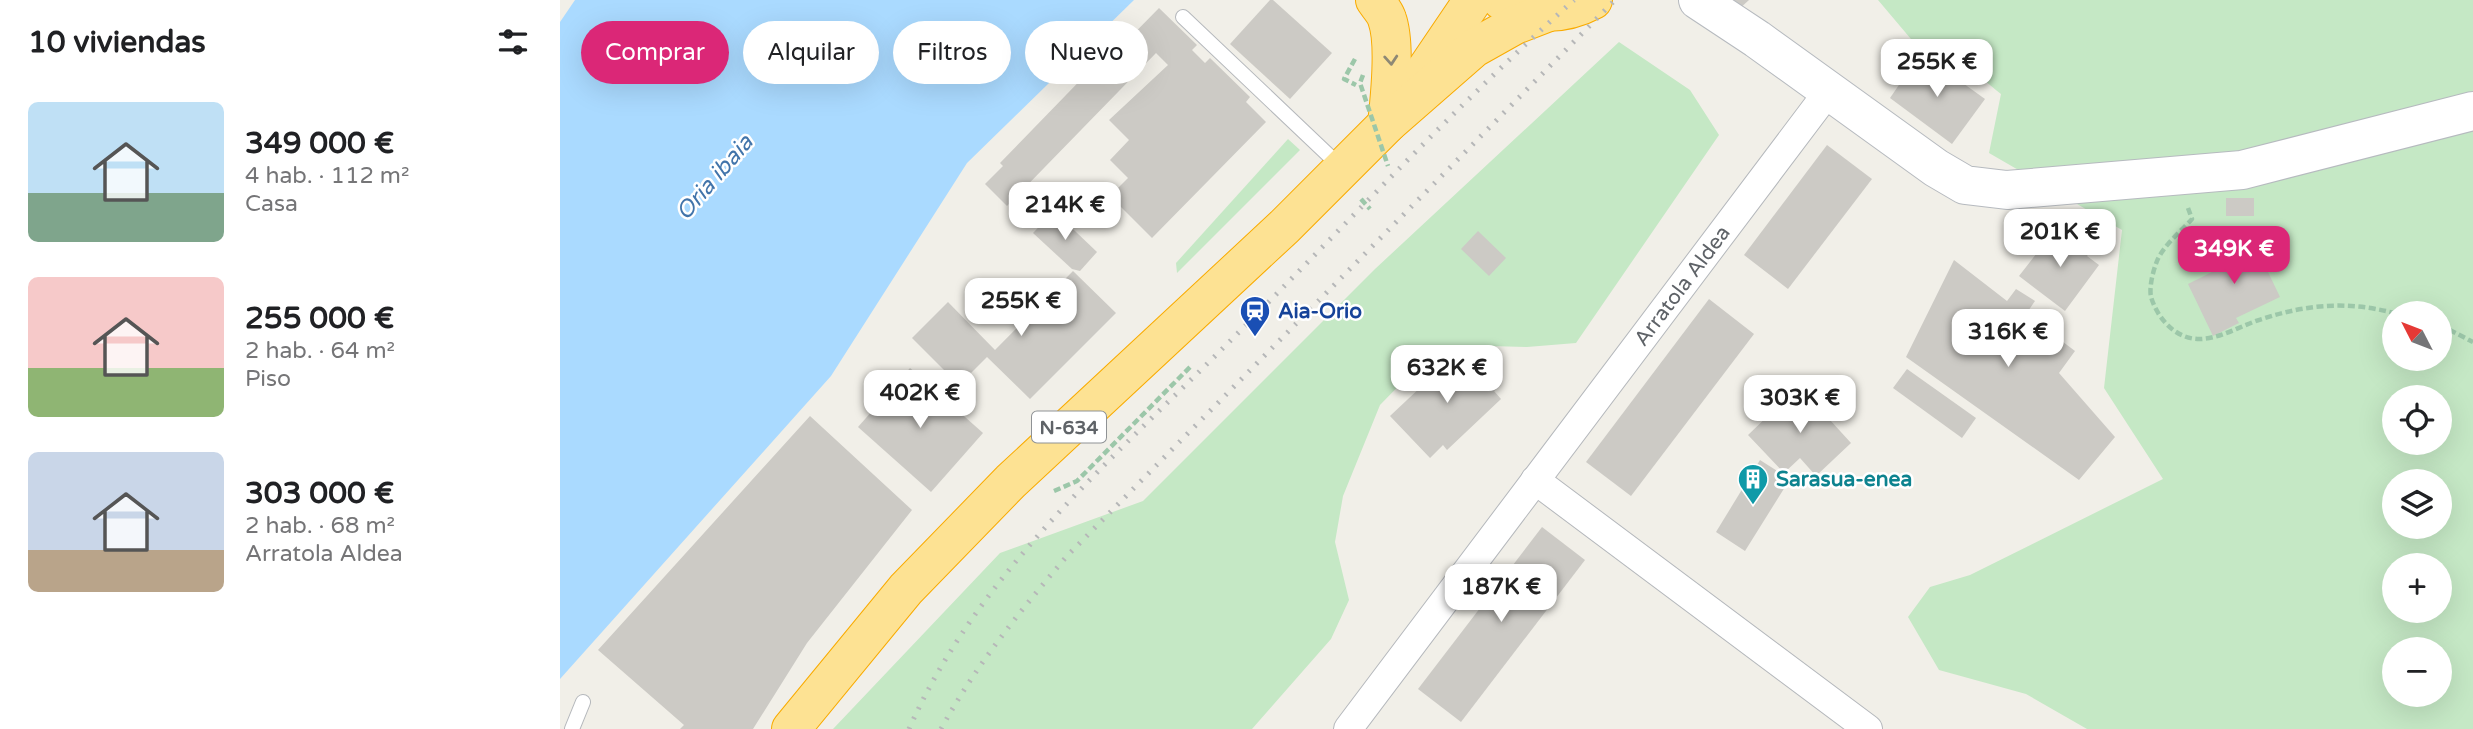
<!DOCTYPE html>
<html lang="es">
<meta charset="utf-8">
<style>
:root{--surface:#fff;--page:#f2f2f2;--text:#202124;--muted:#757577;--accent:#db2777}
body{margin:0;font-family:"Varela Round",sans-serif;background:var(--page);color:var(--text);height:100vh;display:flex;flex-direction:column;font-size:26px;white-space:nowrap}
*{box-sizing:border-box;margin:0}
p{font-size:23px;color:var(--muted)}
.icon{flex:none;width:38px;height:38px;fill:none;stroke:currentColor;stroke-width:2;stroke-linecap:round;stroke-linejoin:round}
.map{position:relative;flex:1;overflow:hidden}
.drawer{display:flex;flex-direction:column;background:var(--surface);width:560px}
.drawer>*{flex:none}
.guide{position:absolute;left:21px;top:21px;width:665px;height:63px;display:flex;gap:14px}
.needle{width:46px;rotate:312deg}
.controls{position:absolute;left:1822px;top:301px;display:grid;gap:14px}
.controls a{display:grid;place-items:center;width:70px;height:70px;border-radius:50%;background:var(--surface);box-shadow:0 7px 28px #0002;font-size:35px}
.price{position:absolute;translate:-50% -60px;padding:0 16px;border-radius:14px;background:#fff;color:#222;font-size:23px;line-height:46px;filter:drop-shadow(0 2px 4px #0008)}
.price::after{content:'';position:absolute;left:50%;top:42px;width:21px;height:16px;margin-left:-10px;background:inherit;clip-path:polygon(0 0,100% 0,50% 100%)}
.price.current{background:var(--accent);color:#fff}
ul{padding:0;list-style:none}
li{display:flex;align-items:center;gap:21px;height:175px;padding:0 28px}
li span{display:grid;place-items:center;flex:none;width:196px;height:140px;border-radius:10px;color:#555}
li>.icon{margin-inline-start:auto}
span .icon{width:84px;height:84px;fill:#fffc;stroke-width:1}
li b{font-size:30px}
h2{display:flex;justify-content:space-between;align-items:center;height:84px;padding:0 28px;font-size:30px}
.chip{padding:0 24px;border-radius:32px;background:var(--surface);box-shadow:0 7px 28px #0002;font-size:24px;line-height:63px}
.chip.current{background:var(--accent);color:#fff}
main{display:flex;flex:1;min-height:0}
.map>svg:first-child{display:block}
</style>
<main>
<section class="drawer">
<h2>10 viviendas<svg class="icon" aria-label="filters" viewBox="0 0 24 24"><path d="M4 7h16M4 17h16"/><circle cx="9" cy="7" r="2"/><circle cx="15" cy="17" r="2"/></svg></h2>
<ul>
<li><span style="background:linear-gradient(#bfe0f5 65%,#7fa58c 0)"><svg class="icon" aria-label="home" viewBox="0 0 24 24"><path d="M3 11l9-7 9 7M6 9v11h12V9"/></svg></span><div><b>349 000 €</b><p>4 hab. · 112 m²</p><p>Casa</p></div></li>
<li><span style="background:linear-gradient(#f6c9c9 65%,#8fb573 0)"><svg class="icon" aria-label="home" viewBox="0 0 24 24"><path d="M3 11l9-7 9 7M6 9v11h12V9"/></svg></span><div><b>255 000 €</b><p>2 hab. · 64 m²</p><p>Piso</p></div></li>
<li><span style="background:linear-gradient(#c9d6e8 70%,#b9a48a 0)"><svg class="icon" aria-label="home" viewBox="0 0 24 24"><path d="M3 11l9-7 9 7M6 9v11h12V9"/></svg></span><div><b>303 000 €</b><p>2 hab. · 68 m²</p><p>Arratola Aldea</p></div></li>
</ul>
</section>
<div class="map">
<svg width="1913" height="729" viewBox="0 0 1913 729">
<rect width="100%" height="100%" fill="#f1efe8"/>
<!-- green -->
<g fill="#c5e8c5" fill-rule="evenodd">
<path d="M1318,0H1913V729H1527L1466,694L1379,670L1348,617L1370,587L1410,575L1603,479L1544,388L1562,230L1429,153L1441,94C1416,74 1390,46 1356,45ZM1834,313H1880V359H1834ZM1834,397H1880V443H1834ZM1834,481H1880V527H1834ZM1834,565H1880V611H1834ZM1834,649H1880V695H1834Z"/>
<path d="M1059,42L1130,90L1159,135L1016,343L967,347L893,345L860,364L820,405L783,496L775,542L789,600L771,639L692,729H273L440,553L583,501L815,269Z"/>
<path d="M728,139L740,150L617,273L616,263Z"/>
</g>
<!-- water -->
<path fill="#aadaff" d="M15,0H574L407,163L271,376L0,679V22Z"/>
<!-- building -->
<g fill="#cccac5">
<path d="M710,0H713L772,53L730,99L670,44Z"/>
<path d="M1162,0H1189L1178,10Z"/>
<path d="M599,8L637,45L632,50L645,63L650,58L690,97L686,102L706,122L592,238L550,196L568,178L550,160L569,140L549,120L608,65L596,53L447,206L425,184L443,166L440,163L539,61L543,65Z"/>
<path d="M1361,53L1425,99L1392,144L1330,98Z"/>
<path d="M1267,145L1312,179L1228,289L1184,255Z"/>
<rect x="1666" y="198" width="28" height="18"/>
<path d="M494,211L537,252L520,271L512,269L473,233Z"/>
<path d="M1498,226L1531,251L1527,256L1539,265L1505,311L1459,276Z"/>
<path d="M918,231L946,258L929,276L901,249Z"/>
<path d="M1694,236L1701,250L1698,251L1720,297L1676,318L1679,323L1653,336L1628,284L1656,270L1650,257Z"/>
<path d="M1394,260L1447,301L1456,289L1475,301L1466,314L1515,351L1499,373L1555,437L1519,480L1346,357Z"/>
<path d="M513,271L556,313L470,399L427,357L399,385L352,338L388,302L435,350Z"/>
<path d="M1149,299L1194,334L1071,496L1026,462Z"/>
<path d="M898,352L918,374L924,368L941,385L934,391L941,399L887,450L883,445L870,458L830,416Z"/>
<path d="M350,368L423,433L371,492L298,427Z"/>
<path d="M1347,369L1416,418L1402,438L1333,388Z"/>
<path d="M1239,386L1291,443L1256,476L1240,458L1224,473L1188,435Z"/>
<path d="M250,416L352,510L247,643L193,729H120L124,725L38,650Z"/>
<path d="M1200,460L1230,479L1185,551L1156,532Z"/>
<path d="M982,527L1025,560L901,722L858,689Z"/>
</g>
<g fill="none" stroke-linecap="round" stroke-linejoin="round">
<!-- lane casing -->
<g stroke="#b5b8bc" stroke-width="16">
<g id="lane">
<path d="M623,17L782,168"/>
<path d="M12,729L23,702"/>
</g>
</g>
<!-- street casing -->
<g stroke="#b5b8bc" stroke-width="30">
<g id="street">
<path d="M975,480L1308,729"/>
<path id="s1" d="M788,729L1268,92"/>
</g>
</g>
<!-- secondary casing -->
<g stroke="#b6babf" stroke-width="40">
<path id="secondary" d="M1138,0L1197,39L1376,168L1405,185L1447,190L1682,170L1913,111"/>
</g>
<!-- highway casing -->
<g stroke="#f9ab00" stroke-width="40">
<g id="highway">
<path d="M815,0C819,6 825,12 827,19C836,44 830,97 827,124"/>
<path d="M941,0C971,16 1003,16 1033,0"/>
<path d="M865,71L913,0"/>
<path d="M231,729L346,589L451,481L724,227L827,124L914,48L955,25L986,13"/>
</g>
</g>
<!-- path -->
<g stroke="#9cc7a9" stroke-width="4.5" stroke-dasharray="7 3.5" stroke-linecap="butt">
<path d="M795,59L784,79L796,85"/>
<path d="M801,199L810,209"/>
<path d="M1628,208L1632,219C1621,231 1603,246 1597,261C1593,271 1589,287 1591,297C1598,320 1617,340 1641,339C1662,338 1682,325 1702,319C1748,304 1788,301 1834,313"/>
<path d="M1880,325L1913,342"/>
<path d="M494,491L517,481L631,366"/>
</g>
<!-- lane -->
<use href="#lane" stroke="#fff" stroke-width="14"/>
<!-- street -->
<use href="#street" stroke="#fff" stroke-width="28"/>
<!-- secondary -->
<use href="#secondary" stroke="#fff" stroke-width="38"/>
<!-- highway -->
<use href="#highway" stroke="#fde293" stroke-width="38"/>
<!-- rail -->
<g stroke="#b6b7b8" stroke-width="5" stroke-dasharray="2 9" stroke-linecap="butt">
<path d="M349,729C421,567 561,452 683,328C792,218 898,104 1014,0"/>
<path d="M381,729C416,665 460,611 507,556L1055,0"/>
</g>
<!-- path-bridge -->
<path stroke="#9cc7a9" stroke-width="4.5" stroke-dasharray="7 3.5" stroke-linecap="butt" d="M803,75L800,83L828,166"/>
</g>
<!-- one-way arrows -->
<defs><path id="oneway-chevron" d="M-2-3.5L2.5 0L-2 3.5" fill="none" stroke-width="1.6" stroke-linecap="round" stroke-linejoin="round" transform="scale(1.75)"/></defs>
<use stroke="#8e8975" href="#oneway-chevron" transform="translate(831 60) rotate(86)"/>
<!-- icons -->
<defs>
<g id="station-pin" transform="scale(1.575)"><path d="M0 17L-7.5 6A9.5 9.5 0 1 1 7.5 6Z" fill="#1a4fb4" stroke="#fff"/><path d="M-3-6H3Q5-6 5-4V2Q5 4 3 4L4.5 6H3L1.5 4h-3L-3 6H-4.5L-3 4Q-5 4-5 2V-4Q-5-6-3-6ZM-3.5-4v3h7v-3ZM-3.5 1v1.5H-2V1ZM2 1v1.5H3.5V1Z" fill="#fff"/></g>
<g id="building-pin" transform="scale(1.575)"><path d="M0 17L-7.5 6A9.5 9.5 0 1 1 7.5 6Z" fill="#0f9aa8" stroke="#fff"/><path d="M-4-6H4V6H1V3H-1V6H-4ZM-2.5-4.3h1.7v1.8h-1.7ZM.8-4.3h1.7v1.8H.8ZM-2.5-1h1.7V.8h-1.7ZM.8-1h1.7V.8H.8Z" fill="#fff"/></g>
</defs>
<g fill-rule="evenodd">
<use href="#station-pin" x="695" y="311"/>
<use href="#building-pin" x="1193" y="479"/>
</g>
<g text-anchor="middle" stroke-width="5" stroke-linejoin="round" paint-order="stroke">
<!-- shield labels -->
<rect fill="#fff" stroke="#8f9295" stroke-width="2" x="472" y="411.5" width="74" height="31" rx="5"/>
<g font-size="19" font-weight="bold" fill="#5f6368">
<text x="509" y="434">N-634</text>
</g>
<!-- street labels -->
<g font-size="21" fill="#5f6368" stroke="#fff">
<text dy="7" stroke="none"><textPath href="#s1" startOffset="555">Arratola Aldea</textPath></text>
</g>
<!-- transit labels -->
<g font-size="21" font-weight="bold" fill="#164399" stroke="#fff" text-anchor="start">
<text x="718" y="318">Aia-Orio</text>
</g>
<!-- culture labels -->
<g font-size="21" font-weight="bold" fill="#0d838f" stroke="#fff" text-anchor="start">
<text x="1216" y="486">Sarasua-enea</text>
</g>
<!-- water labels -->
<g font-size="23" font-style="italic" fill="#4174aa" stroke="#fff">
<text transform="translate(154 177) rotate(-49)" y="8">Oria ibaia</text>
</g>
</g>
</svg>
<div class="controls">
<a><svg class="needle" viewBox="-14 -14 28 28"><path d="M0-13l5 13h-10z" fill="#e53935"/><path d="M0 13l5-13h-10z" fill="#757577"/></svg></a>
<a><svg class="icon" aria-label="locate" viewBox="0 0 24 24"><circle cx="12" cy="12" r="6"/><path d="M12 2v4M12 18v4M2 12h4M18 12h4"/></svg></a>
<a><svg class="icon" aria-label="layers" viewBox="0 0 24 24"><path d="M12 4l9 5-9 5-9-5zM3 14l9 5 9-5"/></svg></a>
<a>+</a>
<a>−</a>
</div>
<b class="price" style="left:1377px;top:99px">255K €</b>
<b class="price" style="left:505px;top:242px">214K €</b>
<b class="price" style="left:1500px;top:269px">201K €</b>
<b class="price current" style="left:1674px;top:286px">349K €</b>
<b class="price" style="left:461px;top:338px">255K €</b>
<b class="price" style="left:1448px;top:369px">316K €</b>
<b class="price" style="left:887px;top:405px">632K €</b>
<b class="price" style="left:360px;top:430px">402K €</b>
<b class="price" style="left:1240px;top:435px">303K €</b>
<b class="price" style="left:941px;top:624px">187K €</b>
<div class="guide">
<a class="chip current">Comprar</a>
<a class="chip">Alquilar</a>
<a class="chip">Filtros</a>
<a class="chip">Nuevo</a>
</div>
</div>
</main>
